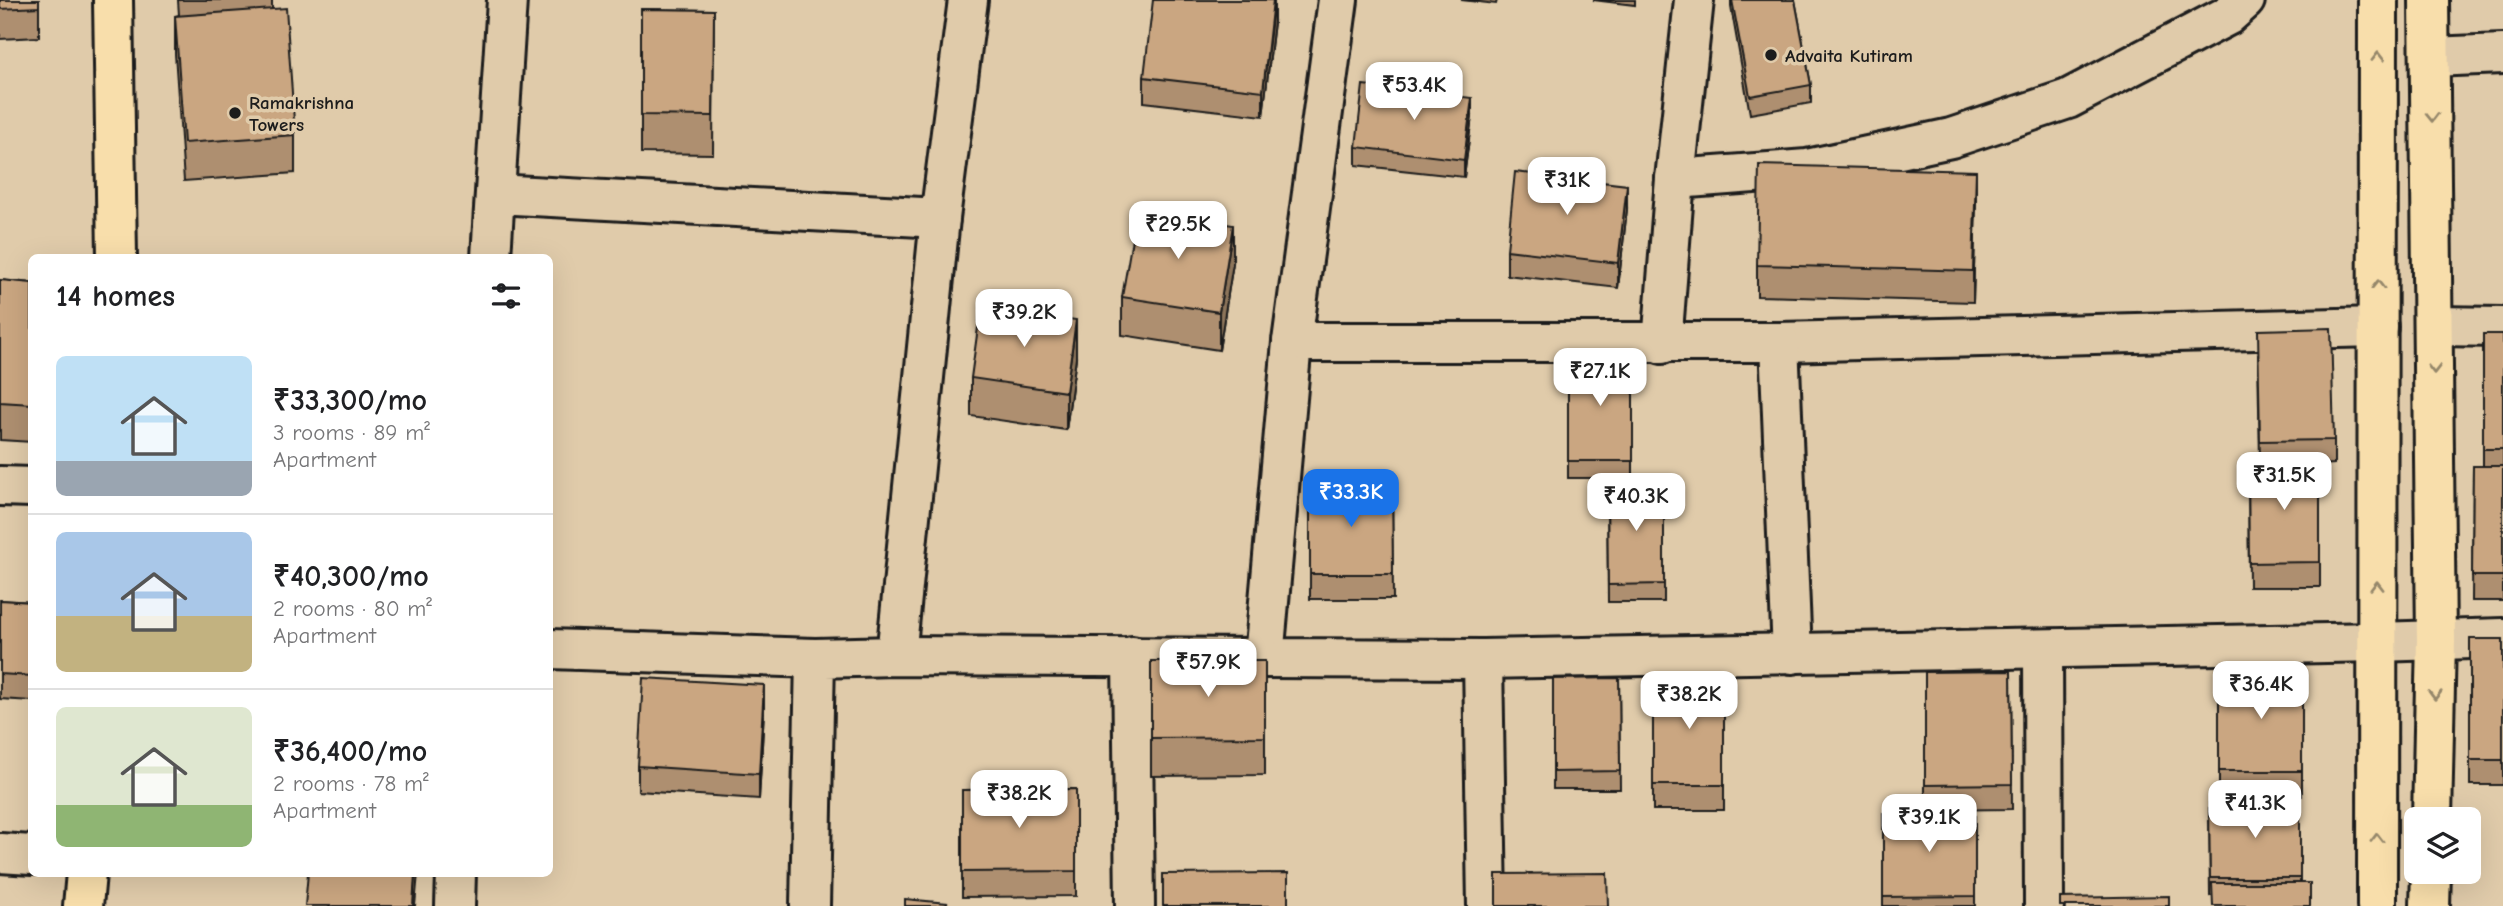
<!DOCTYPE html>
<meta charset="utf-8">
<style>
:root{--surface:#fff;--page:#f6f6f6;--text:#202124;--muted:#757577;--line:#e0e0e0;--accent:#1a73e8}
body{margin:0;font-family:"Comic Neue",sans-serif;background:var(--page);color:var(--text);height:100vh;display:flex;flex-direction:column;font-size:26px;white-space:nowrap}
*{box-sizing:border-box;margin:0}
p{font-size:23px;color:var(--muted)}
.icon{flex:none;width:38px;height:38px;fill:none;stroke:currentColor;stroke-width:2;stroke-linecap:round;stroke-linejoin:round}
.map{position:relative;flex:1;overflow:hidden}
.panel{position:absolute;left:28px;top:254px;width:525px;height:623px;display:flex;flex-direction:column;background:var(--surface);border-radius:10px;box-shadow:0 7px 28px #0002}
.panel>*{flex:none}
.controls{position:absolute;left:2404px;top:807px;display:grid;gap:14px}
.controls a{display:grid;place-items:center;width:77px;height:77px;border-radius:10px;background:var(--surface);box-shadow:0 7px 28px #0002;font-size:35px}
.price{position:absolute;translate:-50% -60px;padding:0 16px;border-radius:14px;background:#fff;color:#222;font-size:23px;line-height:46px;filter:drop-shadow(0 2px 4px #0008)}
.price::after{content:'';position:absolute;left:50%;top:42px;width:21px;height:16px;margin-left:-10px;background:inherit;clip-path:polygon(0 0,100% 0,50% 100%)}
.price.on{background:var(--accent);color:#fff}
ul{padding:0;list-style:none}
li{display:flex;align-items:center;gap:21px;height:175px;padding:0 28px}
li+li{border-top:2px solid var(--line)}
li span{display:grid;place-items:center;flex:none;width:196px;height:140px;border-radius:10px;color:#555}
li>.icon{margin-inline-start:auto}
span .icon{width:84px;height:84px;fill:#fffc;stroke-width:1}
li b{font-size:30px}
h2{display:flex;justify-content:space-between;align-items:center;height:84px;padding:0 28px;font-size:30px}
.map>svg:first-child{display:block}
</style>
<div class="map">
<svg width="2503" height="906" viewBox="0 0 2503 906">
<rect width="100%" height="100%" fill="#e0cbaa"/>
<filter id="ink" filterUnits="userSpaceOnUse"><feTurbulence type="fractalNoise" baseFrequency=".0143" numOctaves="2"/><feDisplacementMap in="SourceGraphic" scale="14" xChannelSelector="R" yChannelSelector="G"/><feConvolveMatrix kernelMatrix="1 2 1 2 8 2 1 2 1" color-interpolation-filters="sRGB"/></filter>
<g filter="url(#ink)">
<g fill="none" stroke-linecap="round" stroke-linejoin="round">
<!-- minor casing -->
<g stroke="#1c1c1c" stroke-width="44">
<g id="minor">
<path d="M2431,57L2503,54"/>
<path d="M1675,179L1807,169L1951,138L2068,99L2227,16L2245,0"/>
<path d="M496,194L940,218"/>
<path d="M491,257L507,0"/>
<path d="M2434,326L2503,327"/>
<path d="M2378,327L1779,342H1292L1264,658L1483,659L2377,642L2503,638"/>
<path d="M1292,342L1338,0"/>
<path d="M1779,342L1792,654"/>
<path d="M1662,344L1675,179L1694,0"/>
<path d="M0,486L32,487"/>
<path d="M550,649L815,658"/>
<path d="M2043,649L2044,906"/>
<path d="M896,656L940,218L968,0"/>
<path d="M1132,656L1135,906"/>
<path d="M1483,659L1487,906"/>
<path d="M0,853L32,855"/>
<path d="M455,906L456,873"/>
<path d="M810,906L815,658L896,656L1264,658"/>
</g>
</g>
<!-- major casing -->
<g stroke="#1c1c1c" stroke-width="44">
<g id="major">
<path d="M113,0L117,257"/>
<path d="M2429,0L2436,640L2432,819"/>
<path d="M83,906L86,873"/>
<path d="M2377,906L2378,0"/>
<path d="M2430,906L2431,872"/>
</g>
</g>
<!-- minor -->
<use href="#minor" stroke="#e0cbaa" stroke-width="38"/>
<!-- major -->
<use href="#major" stroke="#f8deab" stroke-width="38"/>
</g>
<!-- wall -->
<g fill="#ae8f6f" stroke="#1c1c1c" stroke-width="2">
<path d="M0,0H39V37L0,39Z"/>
<path d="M178,0H272V9L295,135V173L184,181L175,54V16L179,15Z"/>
<path d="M1461,0H1497L1496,4Z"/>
<path d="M1593,0H1635V5Z"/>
<path d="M1731,0H1795L1811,85V103L1750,114L1731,7Z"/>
<path d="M641,9L714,10L713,154L641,153Z"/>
<path d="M1274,22L1263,116L1144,102V77Z"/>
<path d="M1472,116L1464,177L1356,165V147Z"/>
<path d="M1976,201L1973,302L1757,296V265Z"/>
<path d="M1627,209L1618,288L1507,275V250Z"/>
<path d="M1233,263L1219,350L1122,335V297Z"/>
<path d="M0,280L32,283V442L0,440Z"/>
<path d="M2483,334H2503V601H2472L2473,466H2483Z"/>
<rect x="1568" y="355" width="65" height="123"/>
<path d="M2258,355L2334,440V464L2320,465V587H2249L2248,462H2260Z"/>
<path d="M1076,358L1066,430L971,416V378Z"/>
<path d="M1664,481V602H1608L1607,482Z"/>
<path d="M1310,483H1392L1393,599H1310Z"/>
<path d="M0,600L32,602V701L0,699Z"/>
<rect x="2470" y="639" width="33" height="146"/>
<path d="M1151,661H1265V775L1151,776Z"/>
<path d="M2011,671L2012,809L1925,810V672Z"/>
<path d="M2302,671V796H2219V672Z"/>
<path d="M1724,677V810H1653V678Z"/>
<path d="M1619,678L1620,789H1553V679Z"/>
<path d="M764,710L759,799L638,791V766Z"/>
<path d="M1076,789V896L962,897V790Z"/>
<path d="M2300,802V883L2210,896L2209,803Z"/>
<path d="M1975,812V906H1883V813Z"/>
</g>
<!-- shaded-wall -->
<g fill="#8d745a" stroke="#1c1c1c" stroke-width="2">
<path d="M1274,0V22L1263,116V91Z"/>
<path d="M1472,98V116L1464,177V160Z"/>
<path d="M1976,171V201L1973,302V271Z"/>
<path d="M1627,185V209L1618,288V263Z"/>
<path d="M1233,225V263L1219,350V312Z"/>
<path d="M1076,320V358L1066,430V392Z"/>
<path d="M764,685V710L759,799V774Z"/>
<path d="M415,873H418L415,906H413Z"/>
</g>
<!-- building -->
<g fill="#caa681" stroke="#1c1c1c" stroke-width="2">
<path d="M0,0H39V7L0,9Z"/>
<path d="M1153,0H1273L1263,91L1144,77Z"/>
<path d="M1732,0H1795L1811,85L1750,96Z"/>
<path d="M286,8L295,135L184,143L175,16Z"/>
<path d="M641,9L714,10L713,116L641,115Z"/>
<path d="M1363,85L1472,98L1464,160L1356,147Z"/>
<path d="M1759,165L1976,171L1973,271L1757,265Z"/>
<path d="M1515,172L1627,185L1618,263L1507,250Z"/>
<path d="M1137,210L1233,225L1219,312L1122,297Z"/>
<path d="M0,280L32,283V404L0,402Z"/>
<path d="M981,306L1076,320L1066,392L971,378Z"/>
<path d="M2331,328L2334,440L2260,441L2258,330Z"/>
<rect x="2483" y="334" width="20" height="115"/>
<rect x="1568" y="355" width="65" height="106"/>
<path d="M2248,462H2320V562L2249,563Z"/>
<path d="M2473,466H2503V576H2472Z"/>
<path d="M1664,481V584L1608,585L1607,482Z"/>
<path d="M1310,483H1392L1393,574H1310Z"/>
<path d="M0,600L32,602V676L0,674Z"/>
<rect x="2470" y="639" width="33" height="121"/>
<path d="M1151,661H1265V737L1151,738Z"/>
<path d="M2011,671L2012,784L1925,785V672Z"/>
<path d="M2302,671V771H2219V672Z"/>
<path d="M1724,677V785H1653V678Z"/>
<path d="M643,678L764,685L759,774L638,766Z"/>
<path d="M1619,678L1620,771L1553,772V679Z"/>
<path d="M1076,789V871L962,872V790Z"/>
<path d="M2300,802V878H2210L2209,803Z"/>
<path d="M1975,812V896L1883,897V813Z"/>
<path d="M308,873H415L413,906H305Z"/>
<path d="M1288,873V906H1163V874Z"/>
<path d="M1607,873L1608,906H1496V874Z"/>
<path d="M2212,883H2310V906H2213Z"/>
<path d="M2169,896V906H2060V898Z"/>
<path d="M905,899L947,903L946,906H905Z"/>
</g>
<!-- one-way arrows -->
<defs><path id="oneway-chevron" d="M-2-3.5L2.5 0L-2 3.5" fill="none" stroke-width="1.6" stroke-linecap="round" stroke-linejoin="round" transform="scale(1.75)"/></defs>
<g stroke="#95876b">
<use href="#oneway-chevron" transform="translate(2378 57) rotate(-90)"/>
<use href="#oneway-chevron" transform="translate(2432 117) rotate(89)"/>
<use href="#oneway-chevron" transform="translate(2378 285) rotate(-90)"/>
<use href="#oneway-chevron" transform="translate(2434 369) rotate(90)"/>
<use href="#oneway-chevron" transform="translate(2377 586) rotate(-90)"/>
<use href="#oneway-chevron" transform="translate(2435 695) rotate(91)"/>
<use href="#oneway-chevron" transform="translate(2377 838) rotate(-90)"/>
</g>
</g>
<!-- markers -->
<g fill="#1c1c1c" stroke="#e0cbaa" stroke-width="2.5">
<circle cx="1771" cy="55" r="7"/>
<circle cx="235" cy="113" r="7"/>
</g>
<g text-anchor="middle" stroke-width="7" stroke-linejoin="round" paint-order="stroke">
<!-- poi labels -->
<g font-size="19" font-weight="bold" fill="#1c1c1c" stroke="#e0cbaa" text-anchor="start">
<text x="1785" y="62">Advaita Kutiram</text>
<text x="249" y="109">Ramakrishna<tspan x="249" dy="22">Towers</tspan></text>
</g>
</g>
</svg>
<div class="controls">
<a><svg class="icon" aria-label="layers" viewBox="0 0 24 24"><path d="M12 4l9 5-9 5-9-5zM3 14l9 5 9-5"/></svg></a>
</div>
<b class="price" style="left:1414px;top:122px">₹53.4K</b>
<b class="price" style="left:1567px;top:217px">₹31K</b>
<b class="price" style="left:1178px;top:261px">₹29.5K</b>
<b class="price" style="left:1024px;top:349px">₹39.2K</b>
<b class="price" style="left:1600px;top:408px">₹27.1K</b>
<b class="price" style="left:2284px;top:512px">₹31.5K</b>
<b class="price on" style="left:1351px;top:529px">₹33.3K</b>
<b class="price" style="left:1636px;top:533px">₹40.3K</b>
<b class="price" style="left:1208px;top:699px">₹57.9K</b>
<b class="price" style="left:2261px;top:721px">₹36.4K</b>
<b class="price" style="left:1689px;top:731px">₹38.2K</b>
<b class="price" style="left:1019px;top:830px">₹38.2K</b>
<b class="price" style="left:2255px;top:840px">₹41.3K</b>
<b class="price" style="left:1929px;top:854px">₹39.1K</b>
<section class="panel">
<h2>14 homes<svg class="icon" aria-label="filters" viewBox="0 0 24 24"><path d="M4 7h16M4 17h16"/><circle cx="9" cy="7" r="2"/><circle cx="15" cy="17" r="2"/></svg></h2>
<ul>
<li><span style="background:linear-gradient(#bfe0f5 75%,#9aa5b1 0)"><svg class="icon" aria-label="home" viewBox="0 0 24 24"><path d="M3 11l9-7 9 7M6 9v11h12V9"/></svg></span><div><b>₹33,300/mo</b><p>3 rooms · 89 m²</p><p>Apartment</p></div></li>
<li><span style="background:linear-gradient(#a9c7e8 60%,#c2b280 0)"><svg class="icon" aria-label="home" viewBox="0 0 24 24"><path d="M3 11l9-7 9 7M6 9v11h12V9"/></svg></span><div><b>₹40,300/mo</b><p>2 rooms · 80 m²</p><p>Apartment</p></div></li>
<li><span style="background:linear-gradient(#dfe7d0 70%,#8fb573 0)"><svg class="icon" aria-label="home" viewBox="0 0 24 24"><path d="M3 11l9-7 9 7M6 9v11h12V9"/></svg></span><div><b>₹36,400/mo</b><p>2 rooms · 78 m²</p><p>Apartment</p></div></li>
</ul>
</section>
</div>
